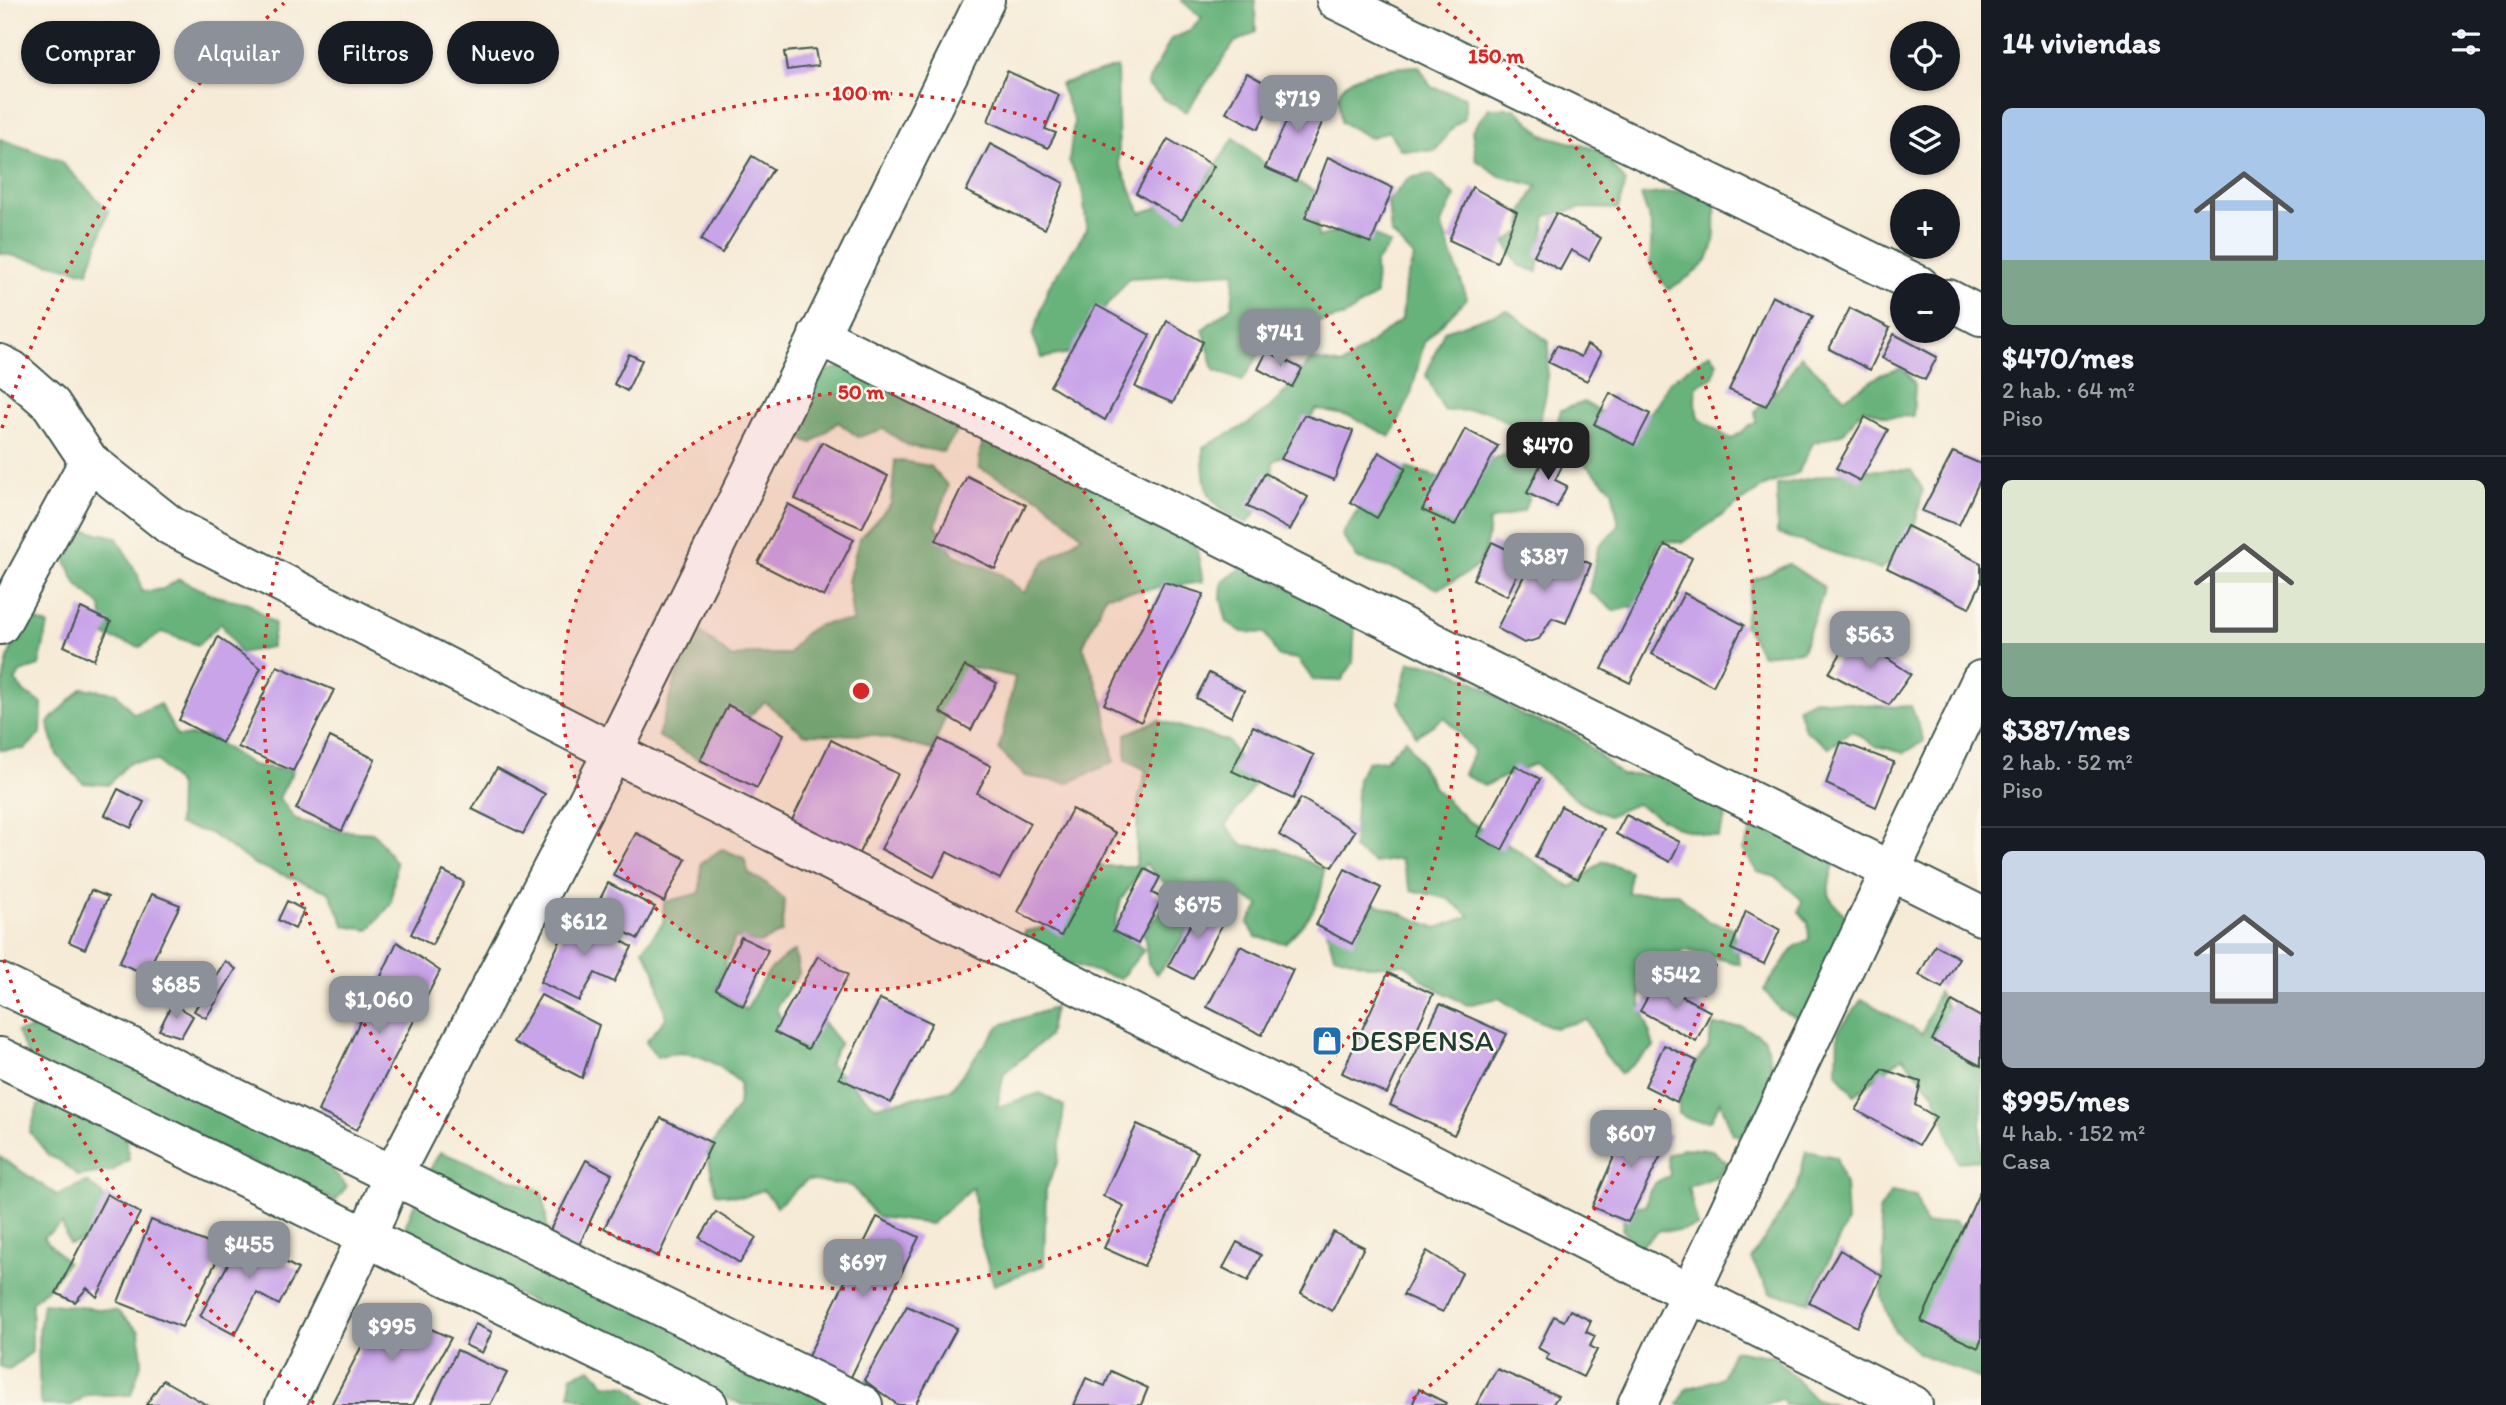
<!DOCTYPE html>
<html lang="es">
<meta charset="utf-8">
<style>
:root{--surface:#171b24;--page:#20242c;--text:#f1f3f6;--muted:#9ea1a6;--line:#363941;--accent:#8c9099}
body{margin:0;font-family:Itim,sans-serif;background:var(--page);color:var(--text);height:100vh;display:flex;flex-direction:column;font-size:26px;white-space:nowrap}
*{box-sizing:border-box;margin:0}
p{font-size:23px;color:var(--muted)}
.icon{flex:none;width:38px;height:38px;fill:none;stroke:currentColor;stroke-width:2;stroke-linecap:round;stroke-linejoin:round}
.map{position:relative;flex:1;overflow:hidden}
.sheet{display:flex;flex-direction:column;background:var(--surface);width:525px}
.sheet>*{flex:none}
.guide{position:absolute;left:21px;top:21px;width:665px;height:63px;display:flex;gap:14px}
.buttons{position:absolute;left:1890px;top:21px;display:grid;gap:14px}
.buttons a{display:grid;place-items:center;width:70px;height:70px;border-radius:50%;background:var(--surface);box-shadow:0 2px 5px #0004;font-size:35px}
.price{position:absolute;translate:-50% -60px;padding:0 16px;border-radius:14px;background:var(--accent);color:#fff;font-size:23px;line-height:46px;filter:drop-shadow(0 2px 4px #0008)}
.price::after{content:'';position:absolute;left:50%;top:42px;width:21px;height:16px;margin-left:-10px;background:inherit;clip-path:polygon(0 0,100% 0,50% 100%)}
.price.current{background:#222;color:#fff}
ul{padding:0;list-style:none}
li{display:grid;align-content:center;gap:14px;height:371px;padding:0 21px}
li+li{border-top:2px solid var(--line)}
li span{display:grid;place-items:center;height:217px;border-radius:10px;color:#555}
li>.icon{margin-inline-start:auto}
span .icon{width:126px;height:126px;fill:#fffc;stroke-width:1}
li b{font-size:30px}
h2{display:flex;justify-content:space-between;align-items:center;height:84px;padding:0 21px;font-size:30px}
.chip{padding:0 24px;border-radius:32px;background:var(--surface);box-shadow:0 2px 5px #0004;font-size:24px;line-height:63px}
.chip.current{background:var(--accent);color:#fff}
main{display:flex;flex:1;min-height:0}
.map>svg:first-child{display:block}
</style>
<main>
<div class="map">
<svg width="1981" height="1405" viewBox="0 0 1981 1405">
<rect width="100%" height="100%" fill="#fbf7ec"/>
<filter id="ink" filterUnits="userSpaceOnUse"><feTurbulence type="fractalNoise" baseFrequency=".0143" numOctaves="2"/><feDisplacementMap in="SourceGraphic" scale="14" xChannelSelector="R" yChannelSelector="G"/><feConvolveMatrix kernelMatrix="1 2 1 2 8 2 1 2 1" color-interpolation-filters="sRGB"/></filter>
<filter id="wash" filterUnits="userSpaceOnUse"><feTurbulence type="fractalNoise" baseFrequency=".00686" numOctaves="4" result="noise"/><feDisplacementMap in="SourceGraphic" scale="28" xChannelSelector="R" yChannelSelector="G"/><feGaussianBlur stdDeviation="1.57" result="paint"/><feColorMatrix in="noise" values="0 0 0 0 0 0 0 0 0 0 0 0 0 0 0 0 0 1.4 0 .05"/><feComposite in="paint" operator="in"/></filter>
<g filter="url(#wash)">
<rect width="100%" height="100%" fill="#f6ebd7"/>
<!-- forest -->
<g fill="#68b37c" stroke="#447858" stroke-width="2">
<path d="M1181,0H1255L1256,32L1235,42L1186,112L1164,99L1147,84L1171,39L1190,31L1202,18Z"/>
<path d="M1419,66L1431,87L1465,97V118L1454,126L1435,151L1401,150L1388,131L1370,138L1341,122C1341,114 1337,101 1339,94C1346,71 1398,67 1419,66Z"/>
<path d="M1117,67L1119,163L1141,213L1197,194L1234,138L1273,171L1315,191L1318,237L1359,226L1390,244L1375,264L1376,295L1345,316L1272,334L1242,381L1214,370L1203,329L1232,306L1235,272L1129,278L1069,353L1042,358L1033,336L1048,288L1087,229L1082,188L1069,161L1074,121L1060,84Z"/>
<path d="M1489,108H1515L1543,135L1599,150L1626,182L1618,209L1580,208L1546,216L1538,272L1518,265L1505,242L1522,231L1523,210L1537,186L1500,176L1476,160L1472,130Z"/>
<path d="M0,139L59,160L109,211L88,272L0,253Z"/>
<path d="M1431,174L1455,196L1441,224L1467,298L1424,342L1410,398L1390,437L1352,417L1316,409L1294,447L1273,462V492L1247,523C1205,506 1203,489 1203,447C1260,419 1273,411 1311,359L1342,365L1402,319L1405,283L1414,257L1391,233L1388,201L1409,178Z"/>
<path d="M1681,191L1715,199C1716,254 1717,261 1668,290L1650,263L1652,227L1641,195Z"/>
<path d="M1507,310L1549,342L1546,394L1539,424L1513,426L1487,410L1444,411L1426,375L1444,331Z"/>
<path d="M1710,353L1717,362L1713,378L1697,385L1695,402L1698,418L1731,439L1756,422L1755,411L1783,384L1801,356L1845,398L1882,374L1903,368L1915,384L1913,416L1887,417L1863,408L1844,433L1813,443L1798,473L1764,486L1684,542L1661,541L1654,556V581L1640,605L1615,611L1589,591L1598,547L1619,526L1612,489L1580,460L1551,445L1561,410L1584,402L1631,430L1656,406L1670,381Z"/>
<path d="M871,361L938,400L957,432L943,452L909,446L883,429L858,437L838,422L812,443L782,431L817,373Z"/>
<path d="M987,432L1195,539L1203,582L1106,595L1083,646L1104,704L1114,762L1068,783L1025,776L999,750L1015,677L966,666L932,750L874,735L804,734L765,702L700,760L658,736L684,652L698,630L732,658L748,654H789C808,623 819,622 853,622L848,581L859,539L891,504L895,460L930,466L948,486L936,525L953,554L1001,574L1024,593L1043,563L1082,536L1042,499L979,468L980,451Z"/>
<path d="M1523,449L1539,470L1524,511L1489,521C1486,570 1479,566 1438,589L1400,571L1358,559L1342,535L1369,493L1406,468L1439,477L1438,516L1489,460Z"/>
<path d="M1853,470H1911L1923,490L1910,545L1880,569L1777,533V485Z"/>
<path d="M69,527L116,537L138,575L142,592L163,589L179,579L215,596L248,603L275,624L271,647L240,653L221,623L198,645L162,632L140,647L104,636L101,606L77,585L62,553Z"/>
<path d="M1789,564L1825,588L1802,651L1762,655L1744,625L1752,581Z"/>
<path d="M1245,566L1355,621L1353,663L1341,681L1313,680L1298,659L1278,656L1265,633L1242,632L1227,622L1221,599L1222,582Z"/>
<path d="M29,618L48,625L39,666L20,672L15,681L25,693L42,703L41,733L25,749L0,750C0,704 0,651 29,618Z"/>
<path d="M1409,662L1441,666L1481,685L1523,716L1575,734L1621,775H1672L1716,792L1726,816L1718,837L1678,828L1636,804L1608,816L1579,802L1534,764L1484,786L1464,774L1474,751L1445,717L1416,736L1399,702Z"/>
<path d="M82,688L116,693L134,714L160,704L177,736H208L252,765L293,771L279,798L296,820L342,831L374,833L396,863L391,904L369,930L345,926L329,892L254,864L210,833L178,825L179,786L158,761L130,762L108,785L83,783L57,755L48,723Z"/>
<path d="M1814,699C1847,701 1878,709 1911,706L1924,741L1904,753L1876,746L1852,731L1829,748L1805,730L1798,707Z"/>
<path d="M1158,720L1228,741L1254,785L1226,825L1242,845L1279,849L1323,869C1325,901 1307,922 1285,943L1256,937L1248,923L1260,905C1196,867 1192,942 1156,974L1148,963L1144,931L1163,909L1165,883L1145,864L1121,900L1114,927L1144,950L1120,979L1019,948L1025,931L1046,927L1098,866H1136L1138,801L1146,770L1126,760V734Z"/>
<path d="M1406,739L1434,788L1468,821L1497,836L1571,887L1603,861L1630,871L1628,893H1676L1708,921L1732,928L1740,964L1686,950L1662,963L1641,968L1640,1001L1654,1047L1621,1074L1603,1052L1587,1020L1554,1028L1520,1012L1499,998L1467,1005L1428,984L1405,964L1371,966L1334,955L1327,931L1349,923L1374,903L1437,928L1470,916L1448,899L1411,890L1400,859L1374,863L1353,849L1358,778L1367,762L1385,760Z"/>
<path d="M1770,820L1835,862C1825,894 1825,898 1851,920L1812,1024L1780,1010L1764,990L1793,948L1809,939L1808,922L1799,912L1802,900L1776,877L1757,872L1743,850L1754,825Z"/>
<path d="M722,849L744,858L749,874L766,883L784,900L782,932L760,943L735,938L716,989L746,1010C759,985 769,964 795,951L799,973L776,1008L791,1040L823,1022L840,1043L829,1064L875,1106L950,1090L1000,1025L1054,1008L1048,1037L1004,1073L997,1107L1040,1093L1064,1106L1058,1161L1046,1189L1044,1265L994,1285L979,1236L973,1187L931,1224L877,1217L852,1186L807,1180L777,1206L763,1190L744,1197L716,1193L707,1152L738,1106L740,1083C715,1060 690,1046 657,1057L646,1042L666,1018L655,971L643,949L663,923L664,902L700,893L701,863Z"/>
<path d="M1938,992L1981,1064V1160L1958,1162L1935,1095L1903,1057L1854,1095L1837,1072L1838,1031L1862,999L1922,1034Z"/>
<path d="M64,1023L316,1152L347,1186L335,1201L29,1058L17,1032Z"/>
<path d="M1713,1026H1742L1765,1039L1771,1064L1782,1081L1749,1139L1733,1134L1720,1101L1711,1121L1691,1120L1679,1114L1678,1083L1708,1048Z"/>
<path d="M53,1101L124,1129L129,1159L112,1171L78,1176L59,1160L49,1156L30,1132L38,1105Z"/>
<path d="M1683,1148L1712,1150L1727,1163L1718,1176L1688,1187L1698,1226L1678,1231L1660,1230L1638,1248L1622,1229L1627,1205L1646,1206C1648,1189 1653,1181 1670,1176L1667,1155Z"/>
<path d="M1806,1151L1836,1157L1845,1185L1847,1222L1809,1302L1770,1293L1751,1259L1797,1189Z"/>
<path d="M440,1152L543,1192L548,1234L847,1405H744L716,1394L401,1236L426,1177Z"/>
<path d="M0,1157L57,1195L86,1182L101,1193L113,1215L95,1238L69,1244L62,1224L43,1237L67,1262L51,1285L32,1302V1352L8,1370L0,1366Z"/>
<path d="M1891,1192L1916,1196L1925,1225L1954,1221L1978,1240L1981,1379L1918,1353L1894,1330L1882,1298L1884,1245L1878,1212Z"/>
<path d="M43,1303L117,1311L139,1331L142,1361L131,1395H87L72,1405H44L40,1402L38,1340Z"/>
<path d="M1733,1350L1775,1357L1815,1399L1836,1405H1785L1782,1399L1764,1405H1678L1686,1389L1722,1378Z"/>
<path d="M591,1368L605,1384L627,1386L648,1405H596L570,1395L571,1376Z"/>
</g>
<g id="blocks">
<!-- building -->
<g fill="#c9a4e9">
<path d="M815,49L818,66L787,70L784,52Z"/>
<path d="M1007,71L1059,95L1045,129L1056,133L1048,148L988,121Z"/>
<path d="M1247,73L1278,90L1258,129L1226,112Z"/>
<path d="M1301,89L1331,103L1296,181L1265,168Z"/>
<path d="M1168,139L1214,166L1182,220L1136,193Z"/>
<path d="M990,144L1064,183L1045,229L966,191Z"/>
<path d="M752,156L773,169L722,253L701,240Z"/>
<path d="M1328,157L1393,188L1371,243L1305,218Z"/>
<path d="M1472,187L1517,212L1497,262L1449,240Z"/>
<path d="M1556,213L1601,238L1589,260L1571,250L1560,270L1534,255Z"/>
<path d="M1772,296L1813,316L1766,406L1729,390Z"/>
<path d="M1096,305L1150,335L1105,420L1050,386Z"/>
<path d="M1850,308L1890,328L1870,370L1829,349Z"/>
<path d="M1167,321L1203,342L1173,403L1135,387Z"/>
<path d="M1894,334L1937,357L1925,380L1882,358Z"/>
<path d="M1557,345L1581,357L1587,345L1601,353L1587,381L1548,362Z"/>
<path d="M1267,351L1302,369L1292,387L1258,369Z"/>
<path d="M629,354L642,360L627,391L614,384Z"/>
<path d="M1610,393L1650,414L1634,445L1594,424Z"/>
<path d="M1304,415L1353,431L1334,480L1281,459Z"/>
<path d="M1865,417L1888,430L1860,481L1836,468Z"/>
<path d="M1465,429L1498,446L1455,525L1422,510Z"/>
<path d="M822,442L888,476L862,528L795,499Z"/>
<path d="M1379,452L1406,468L1377,518L1350,502Z"/>
<path d="M1953,452L1981,464V478L1959,525L1922,511Z"/>
<path d="M1546,453L1564,462L1555,480L1567,486L1557,507L1527,493Z"/>
<path d="M1265,473L1308,497L1290,530L1247,506Z"/>
<path d="M967,476L1026,505L995,569L936,540Z"/>
<path d="M788,504L854,539L824,597L758,563Z"/>
<path d="M1907,526L1981,563V583L1969,608L1887,568Z"/>
<path d="M1542,541L1591,564L1566,623L1552,618L1539,639L1524,643L1497,628Z"/>
<path d="M1492,542L1525,558L1507,596L1473,579Z"/>
<path d="M1665,545L1692,558L1630,683L1602,669Z"/>
<path d="M1164,582L1204,594L1141,722L1104,704Z"/>
<path d="M1684,593L1744,625L1713,686L1652,654Z"/>
<path d="M81,608L111,622L94,660L64,646Z"/>
<path d="M1852,635L1911,674L1889,705L1829,673Z"/>
<path d="M218,637L261,668L222,743L179,720Z"/>
<path d="M277,666L334,690L293,771L238,747Z"/>
<path d="M965,666L997,683L971,730L940,712Z"/>
<path d="M1209,673L1244,691L1231,717L1196,698Z"/>
<path d="M728,705L784,734L757,788L700,760Z"/>
<path d="M1253,726L1314,755L1293,799L1232,771Z"/>
<path d="M330,737L375,759L342,831L296,809Z"/>
<path d="M939,739L991,766L977,793L1030,823L1000,879L947,852L934,877L881,849Z"/>
<path d="M831,740L898,774L857,857L790,824Z"/>
<path d="M1841,742L1894,762L1876,807L1826,784Z"/>
<path d="M1515,765L1540,779L1502,850L1477,836Z"/>
<path d="M497,768L545,794L523,834L472,809Z"/>
<path d="M118,789L144,802L131,828L105,815Z"/>
<path d="M1301,798L1355,831L1332,867L1279,835Z"/>
<path d="M1561,806L1604,829L1578,879L1535,857Z"/>
<path d="M1072,809L1116,833L1061,936L1018,912Z"/>
<path d="M1626,815L1680,842L1670,862L1616,834Z"/>
<path d="M636,833L686,859L664,902L613,875Z"/>
<path d="M1145,869L1160,877L1152,893L1162,898L1138,944L1113,931Z"/>
<path d="M1345,869L1381,888L1352,944L1316,925Z"/>
<path d="M443,871L464,882L432,945L411,934Z"/>
<path d="M608,883L655,907L638,939L592,915Z"/>
<path d="M91,890L108,897L85,949L69,942Z"/>
<path d="M152,894L180,905L146,974L119,963Z"/>
<path d="M287,901L304,910L295,929L278,920Z"/>
<path d="M1202,903L1227,916L1193,979L1168,966Z"/>
<path d="M1746,911L1780,930L1764,964L1731,949Z"/>
<path d="M574,913L632,947L614,982L595,973L579,1001L540,982Z"/>
<path d="M741,937L768,950L743,1006L716,989Z"/>
<path d="M397,942L440,971L357,1130L318,1111Z"/>
<path d="M1935,945L1959,958L1942,988L1919,975Z"/>
<path d="M1240,946L1293,970L1262,1035L1207,1007Z"/>
<path d="M818,956L848,975L808,1049L774,1032Z"/>
<path d="M225,961L236,969L206,1018L194,1011Z"/>
<path d="M1388,973L1433,994L1387,1094L1342,1073Z"/>
<path d="M1656,982L1711,1012L1696,1041L1640,1011Z"/>
<path d="M541,995L599,1025L582,1078L513,1042Z"/>
<path d="M880,999L932,1023L891,1103L839,1078Z"/>
<path d="M1952,1001L1981,1017V1066L1932,1040Z"/>
<path d="M172,1004L193,1016L181,1037L159,1030Z"/>
<path d="M1440,1004L1507,1034L1454,1135L1390,1105Z"/>
<path d="M1664,1045L1697,1061L1677,1102L1645,1086Z"/>
<path d="M1882,1069L1921,1082L1915,1105L1936,1117L1919,1145L1856,1110Z"/>
<path d="M661,1118L712,1143L658,1257L604,1228Z"/>
<path d="M1630,1120L1671,1135L1628,1222L1592,1207Z"/>
<path d="M1137,1124L1198,1152L1144,1266L1104,1248L1124,1206L1103,1196Z"/>
<path d="M586,1160L612,1174L576,1252L548,1234Z"/>
<path d="M1981,1189V1341L1978,1348L1921,1321Z"/>
<path d="M107,1194L140,1213L97,1297L87,1288L75,1302L56,1293Z"/>
<path d="M716,1212L756,1237L740,1263L700,1238Z"/>
<path d="M877,1217L919,1237L849,1381L806,1360Z"/>
<path d="M151,1220L223,1249L182,1327L118,1302Z"/>
<path d="M248,1227L283,1246L276,1257L298,1269L279,1305L257,1293L235,1335L200,1316Z"/>
<path d="M1333,1232L1364,1247L1332,1311L1301,1293Z"/>
<path d="M1237,1242L1261,1255L1248,1281L1223,1268Z"/>
<path d="M1840,1250L1882,1276L1857,1327L1809,1302Z"/>
<path d="M1427,1251L1462,1273L1443,1312L1403,1295Z"/>
<path d="M907,1306L957,1328L915,1405H898L864,1380Z"/>
<path d="M382,1307L451,1338L413,1405H331Z"/>
<path d="M1570,1310L1591,1321L1586,1332L1595,1336L1590,1346L1597,1350L1583,1377L1546,1359L1549,1354L1538,1348L1554,1316L1564,1321Z"/>
<path d="M475,1324L492,1332L482,1353L465,1345Z"/>
<path d="M457,1350L507,1373L490,1405H431Z"/>
<path d="M1497,1369L1558,1396L1552,1405H1476Z"/>
<path d="M1111,1371L1148,1388L1141,1405H1074L1086,1378L1105,1386Z"/>
<path d="M163,1380L207,1405H146Z"/>
<path d="M1419,1389L1446,1403L1445,1405H1412Z"/>
</g>
</g>
</g>
<g filter="url(#ink)">
<use href="#blocks" fill-opacity="0" stroke="#3f574c" stroke-width="2"/>
<g fill="none" stroke-linecap="round" stroke-linejoin="round">
<!-- street casing -->
<g stroke="#3f574c" stroke-width="42">
<g id="street">
<path d="M1336,0L1919,285"/>
<path d="M1948,299L1981,316"/>
<path d="M818,335L1981,916"/>
<path d="M0,364L12,370L51,404L89,461L171,526L613,752L1913,1405"/>
<path d="M0,625L89,461"/>
<path d="M0,983L863,1405"/>
<path d="M0,1057L708,1405"/>
<path d="M285,1405L367,1237L393,1175L613,752L985,0"/>
<path d="M1637,1405L1981,680"/>
</g>
</g>
<!-- street -->
<use href="#street" stroke="#fff" stroke-width="38"/>
</g>
</g>
<!-- distance rings -->
<circle cx="861" cy="691" r="299" fill="#d62828" fill-opacity=".12"/>
<g fill="none" stroke="#d62828" stroke-width="3.5" stroke-dasharray="3.5 7">
<circle cx="861" cy="691" r="299"/>
<circle cx="861" cy="691" r="598"/>
<path d="M314 1403A898 898 0 0 1 2 954M2 428A898 898 0 0 1 284 3M1438 3A898 898 0 0 1 1408 1403"/>
</g>
<!-- icons -->
<defs>
<g id="shop-square" transform="scale(1.575)"><rect x="-9" y="-9" width="18" height="18" rx="4" fill="#1f6fb2" stroke="#fbf7ec"/><path d="M-5-2.5h2.3a2.7 3.5 0 0 1 5.4 0H5L5.5 6h-11ZM-1.5-2.5h3a1.5 2.3 0 0 0-3 0Z" fill="#fff"/></g>
</defs>
<g fill-rule="evenodd">
<use href="#shop-square" x="1327" y="1041"/>
</g>
<g text-anchor="middle" stroke-width="5" stroke-linejoin="round" paint-order="stroke">
<!-- poi labels -->
<g font-size="30" fill="#1f3d34" stroke="#fbf7ec" text-anchor="start">
<text x="1350" y="1051">DESPENSA</text>
</g>
</g>
<circle cx="861" cy="691" r="10" fill="#d62828" stroke="#fbf7ec" stroke-width="3.5"/>
<g font-size="21" text-anchor="middle" font-weight="bold" fill="#d62828" stroke="#fbf7ec" stroke-width="5" stroke-linejoin="round" paint-order="stroke">
<text x="1496" y="63">150 m</text>
<text x="861" y="100">100 m</text>
<text x="861" y="399">50 m</text>
</g>
</svg>
<div class="buttons">
<a><svg class="icon" aria-label="locate" viewBox="0 0 24 24"><circle cx="12" cy="12" r="6"/><path d="M12 2v4M12 18v4M2 12h4M18 12h4"/></svg></a>
<a><svg class="icon" aria-label="layers" viewBox="0 0 24 24"><path d="M12 4l9 5-9 5-9-5zM3 14l9 5 9-5"/></svg></a>
<a>+</a>
<a>−</a>
</div>
<b class="price" style="left:1298px;top:135px">$719</b>
<b class="price" style="left:1280px;top:369px">$741</b>
<b class="price current" style="left:1548px;top:482px">$470</b>
<b class="price" style="left:1544px;top:593px">$387</b>
<b class="price" style="left:1870px;top:671px">$563</b>
<b class="price" style="left:1198px;top:941px">$675</b>
<b class="price" style="left:584px;top:958px">$612</b>
<b class="price" style="left:1676px;top:1011px">$542</b>
<b class="price" style="left:176px;top:1021px">$685</b>
<b class="price" style="left:379px;top:1036px">$1,060</b>
<b class="price" style="left:1631px;top:1170px">$607</b>
<b class="price" style="left:249px;top:1281px">$455</b>
<b class="price" style="left:863px;top:1299px">$697</b>
<b class="price" style="left:392px;top:1363px">$995</b>
<div class="guide">
<a class="chip">Comprar</a>
<a class="chip current">Alquilar</a>
<a class="chip">Filtros</a>
<a class="chip">Nuevo</a>
</div>
</div>
<section class="sheet">
<h2>14 viviendas<svg class="icon" aria-label="filters" viewBox="0 0 24 24"><path d="M4 7h16M4 17h16"/><circle cx="9" cy="7" r="2"/><circle cx="15" cy="17" r="2"/></svg></h2>
<ul>
<li><span style="background:linear-gradient(#a9c7e8 70%,#7fa58c 0)"><svg class="icon" aria-label="home" viewBox="0 0 24 24"><path d="M3 11l9-7 9 7M6 9v11h12V9"/></svg></span><div><b>$470/mes</b><p>2 hab. · 64 m²</p><p>Piso</p></div></li>
<li><span style="background:linear-gradient(#dfe7d0 75%,#7fa58c 0)"><svg class="icon" aria-label="home" viewBox="0 0 24 24"><path d="M3 11l9-7 9 7M6 9v11h12V9"/></svg></span><div><b>$387/mes</b><p>2 hab. · 52 m²</p><p>Piso</p></div></li>
<li><span style="background:linear-gradient(#c9d6e8 65%,#9aa5b1 0)"><svg class="icon" aria-label="home" viewBox="0 0 24 24"><path d="M3 11l9-7 9 7M6 9v11h12V9"/></svg></span><div><b>$995/mes</b><p>4 hab. · 152 m²</p><p>Casa</p></div></li>
</ul>
</section>
</main>
